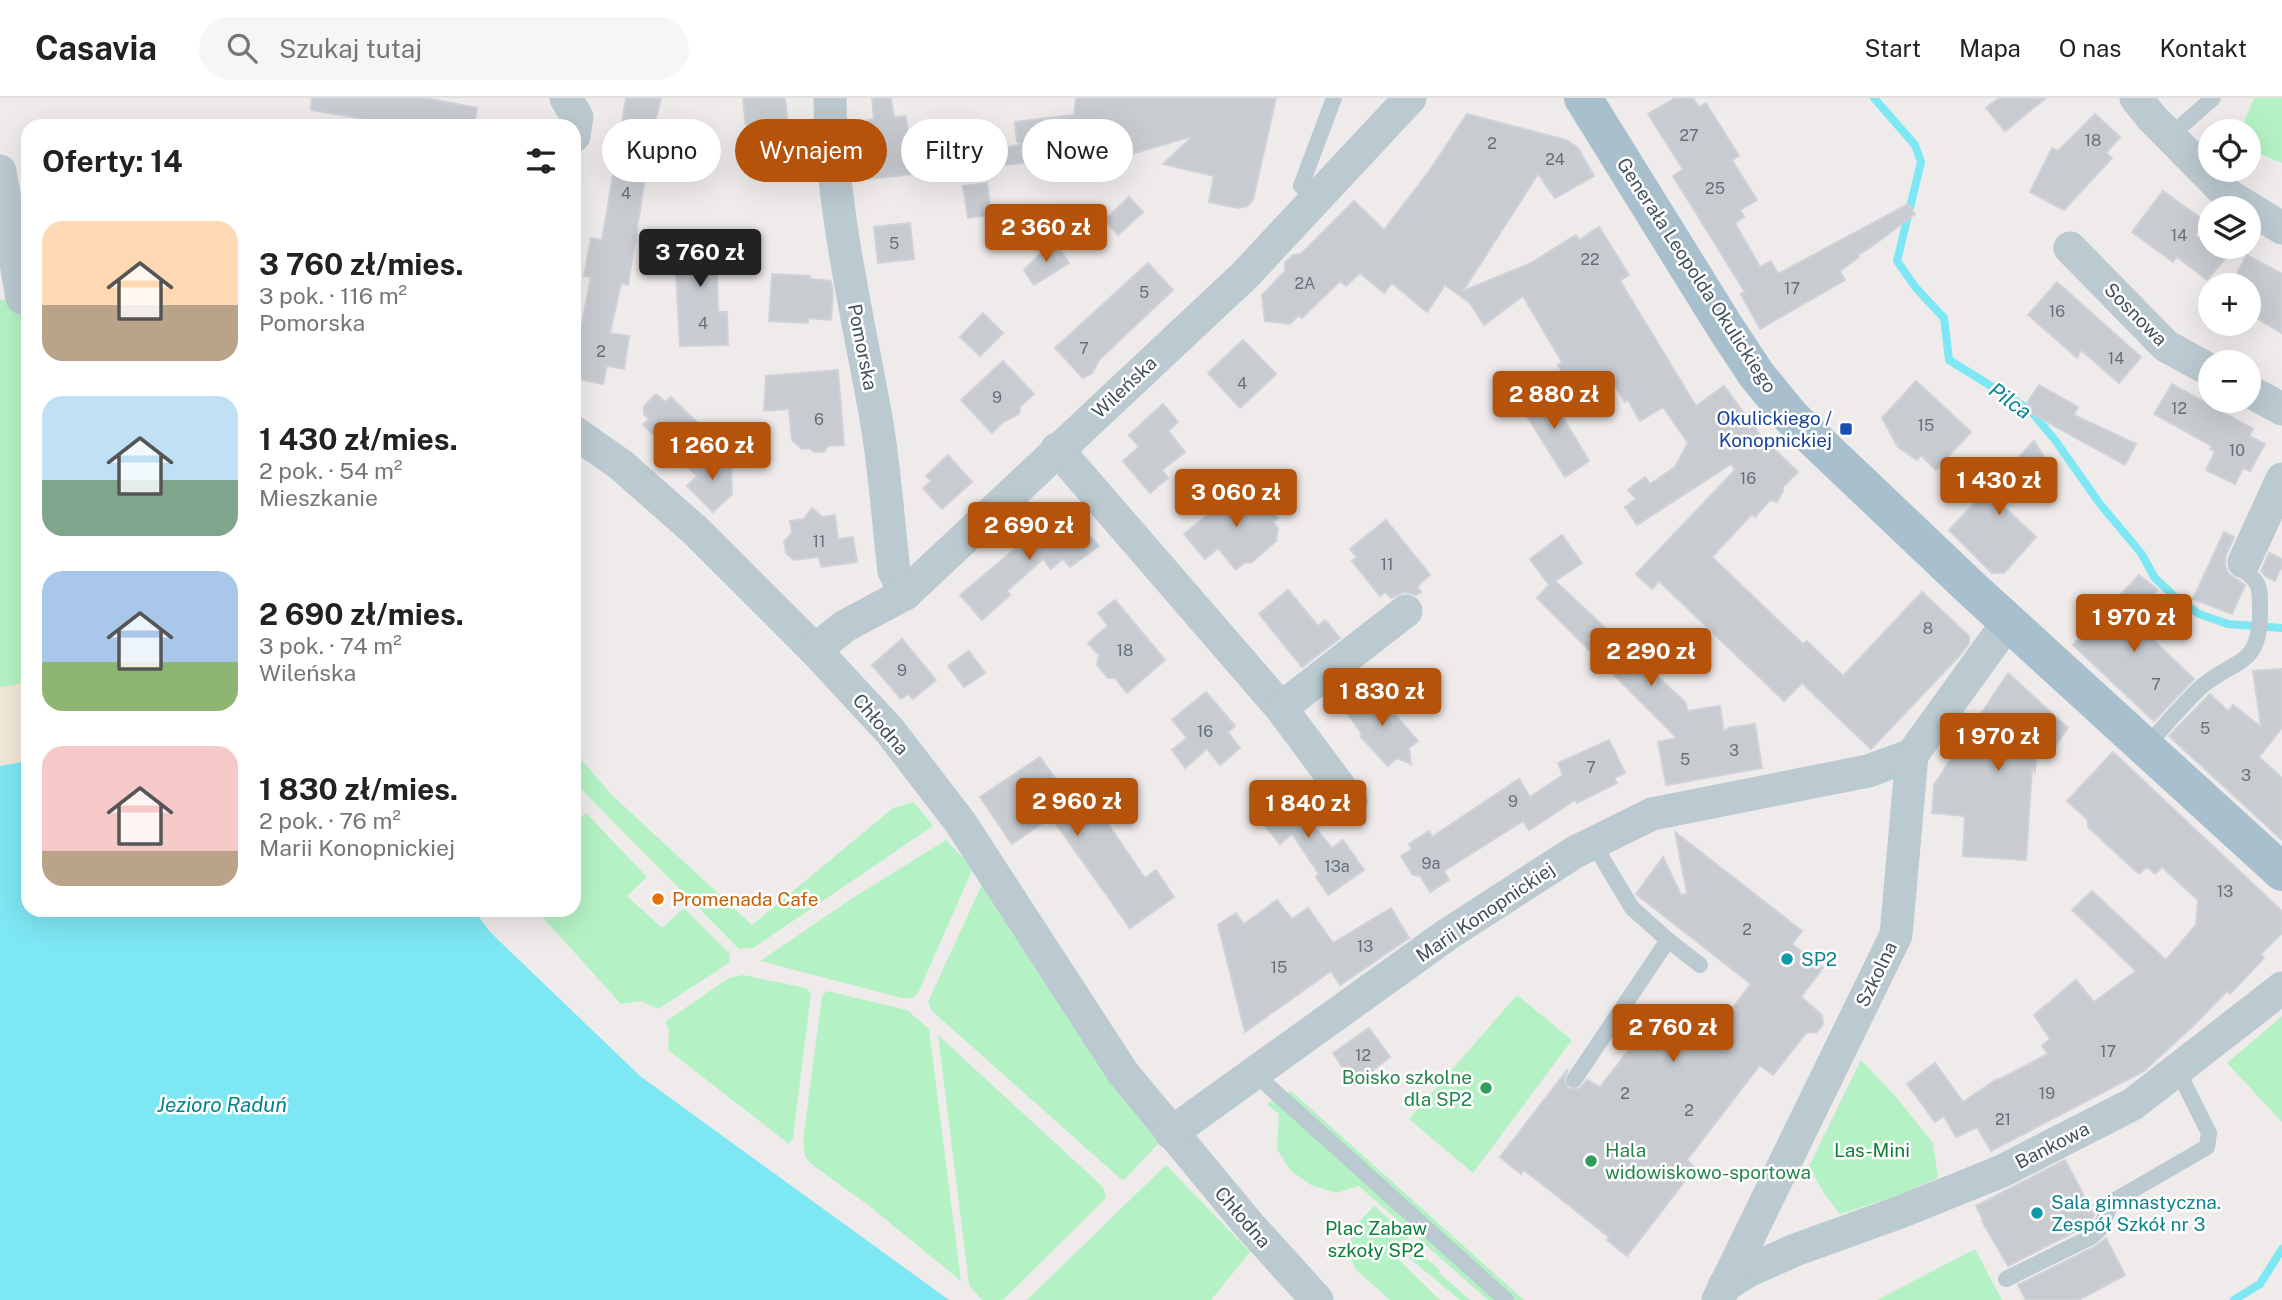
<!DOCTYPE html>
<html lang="pl">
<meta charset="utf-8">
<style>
:root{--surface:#fff;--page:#f6f6f6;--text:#222;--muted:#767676;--line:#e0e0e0;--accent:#b45309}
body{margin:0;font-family:"Public Sans",sans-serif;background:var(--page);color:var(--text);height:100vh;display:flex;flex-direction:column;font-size:26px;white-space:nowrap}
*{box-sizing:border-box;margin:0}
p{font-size:23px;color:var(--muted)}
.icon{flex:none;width:38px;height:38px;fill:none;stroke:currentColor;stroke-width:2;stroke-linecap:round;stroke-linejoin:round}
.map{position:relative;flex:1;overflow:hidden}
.panel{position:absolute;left:21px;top:21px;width:560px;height:798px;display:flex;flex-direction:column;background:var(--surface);border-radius:21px;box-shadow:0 7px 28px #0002}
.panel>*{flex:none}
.top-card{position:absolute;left:602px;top:21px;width:665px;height:63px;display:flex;gap:14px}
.controls{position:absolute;left:2198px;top:21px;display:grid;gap:14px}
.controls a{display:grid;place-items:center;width:63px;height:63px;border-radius:50%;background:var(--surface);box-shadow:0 7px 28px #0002;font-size:35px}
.price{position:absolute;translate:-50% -60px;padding:0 16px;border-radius:7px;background:var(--accent);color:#fff;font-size:23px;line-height:46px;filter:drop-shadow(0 2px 4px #0008)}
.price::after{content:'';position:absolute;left:50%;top:42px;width:21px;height:16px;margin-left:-10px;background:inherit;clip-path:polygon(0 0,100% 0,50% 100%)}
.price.selected{background:#222;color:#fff}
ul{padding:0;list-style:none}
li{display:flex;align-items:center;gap:21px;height:175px;padding:0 21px}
li span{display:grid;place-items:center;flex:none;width:196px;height:140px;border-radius:21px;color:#555}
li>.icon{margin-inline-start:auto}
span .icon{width:84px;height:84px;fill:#fffc;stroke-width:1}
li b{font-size:30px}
h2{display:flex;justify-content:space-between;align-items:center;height:84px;padding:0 21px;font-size:30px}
.pill{padding:0 24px;border-radius:32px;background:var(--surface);box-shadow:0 7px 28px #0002;font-size:24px;line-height:63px}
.pill.selected{background:var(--accent);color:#fff}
header{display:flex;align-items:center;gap:42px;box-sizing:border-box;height:98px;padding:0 35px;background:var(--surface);border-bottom:2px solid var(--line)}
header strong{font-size:33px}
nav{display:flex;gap:38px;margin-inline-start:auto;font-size:24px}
.search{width:490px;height:63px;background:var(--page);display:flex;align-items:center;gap:18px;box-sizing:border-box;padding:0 24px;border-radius:38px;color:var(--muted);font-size:26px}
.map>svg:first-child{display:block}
</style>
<header>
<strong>Casavia</strong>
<div class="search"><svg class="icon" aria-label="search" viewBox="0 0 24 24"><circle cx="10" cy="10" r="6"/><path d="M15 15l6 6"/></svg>Szukaj tutaj</div>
<nav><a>Start</a><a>Mapa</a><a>O nas</a><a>Kontakt</a></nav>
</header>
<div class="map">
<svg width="2282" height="1202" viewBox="0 0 2282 1202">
<rect width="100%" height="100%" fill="#efebeb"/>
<!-- green -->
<g fill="#b4f2c5">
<path d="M2254,0H2282V65L2249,51V33H2240Z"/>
<path d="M22,200L28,248V663L0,668V202Z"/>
<path d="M574,653L612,697L752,827L893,710L914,704L933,728L753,850L739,851L574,684Z"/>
<path d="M586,715L647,779L627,798L662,830L684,810L730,856L729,865L658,911L641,903L621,906L536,812H574V727Z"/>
<path d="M946,742L973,770L919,893L913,900H902L760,863L851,801Z"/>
<path d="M984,782L1155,1035L1158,1046L1123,1083L932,913L928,904Z"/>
<path d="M743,877L806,890L811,896L793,1040L789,1046L668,952L669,932L665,924L729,880Z"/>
<path d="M827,893L907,912L929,931L961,1183L868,1107L810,1065L805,1058L803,1042L822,898Z"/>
<path d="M1517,897L1572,942L1473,1075L1409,1021Z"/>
<path d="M2282,918V1024L2227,965Z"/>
<path d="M938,937L1103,1089L1106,1100L1003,1202H982L969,1187Z"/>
<path d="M1861,962L1896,999L1933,1045L1938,1080L1900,1097L1840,1116L1823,1094L1809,1068Z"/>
<path d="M1291,993L1524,1202H1488L1359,1088L1336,1095L1311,1087L1290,1072L1277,1051L1279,1016L1267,1006Z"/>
<path d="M1166,1067L1250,1154L1211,1202H1027Z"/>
<path d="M1374,1108L1409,1139L1394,1157L1440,1202H1390L1356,1172L1351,1160V1139L1355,1128Z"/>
<path d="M1975,1151L2002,1202H1877Z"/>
<path d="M1417,1152L1440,1172L1439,1175L1470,1202H1460L1409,1160Z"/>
</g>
<!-- sand -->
<path fill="#f2e8d9" d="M28,584V654L23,665L0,668V589Z"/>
<!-- water -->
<path fill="#7de7f3" d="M28,663V812H474L490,834L640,978L949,1202H0V668Z"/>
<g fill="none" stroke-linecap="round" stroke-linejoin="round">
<!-- stream -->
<g stroke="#7de7f3" stroke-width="8">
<path d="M1874,0L1915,47L1921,64L1897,163L1916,190L1944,220L1949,262L2030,312L2055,342L2100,406L2141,455L2155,480L2176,500L2199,516L2228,526L2282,530"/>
<path d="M2234,1202L2260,1186L2282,1151"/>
</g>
</g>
<!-- building -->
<g fill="#c8ccd1" stroke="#cfd2d8" stroke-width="2">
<path d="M312,0H426L477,10L474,28H363L364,21L311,12Z"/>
<path d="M626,0H661L651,42L628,187L621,185L610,235L629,238L624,271L607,268L603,286L574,280V224L582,226L591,179L584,178L591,140L602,142Z"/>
<path d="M743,0H785L788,27L777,28L771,36L763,29L746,30Z"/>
<path d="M872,0H891L894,19L906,18L913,76L868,81L865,62L861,58L860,47L864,42L861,23L874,21Z"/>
<path d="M1076,0H1276L1253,102L1247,108L1238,110L1209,104L1214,78L1163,66L1193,38L1125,58L1082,49L1098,66L1073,59L997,68L995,51L1025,46L1017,44L1015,24L1074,17Z"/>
<path d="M1675,0H1693L1699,9L1706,5L1739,58L1732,62L1757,102L1740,112L1744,119L1735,125L1760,169L1771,163L1778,176L1908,106L1915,116L1871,149L1858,157L1859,159L1840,173L1845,182L1760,231L1741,196L1745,194L1673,78L1683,71L1648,16Z"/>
<path d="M1999,0H2046L2005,33L1986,10Z"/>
<path d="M1467,16L1566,42L1578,50L1594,78L1555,100L1538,76L1463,193L1531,165L1576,137L1579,142L1599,129L1629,177L1620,183L1696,308L1724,288L1760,337L1798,374L1783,389V393L1777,404L1770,402L1755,419L1752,416L1712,459L1803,546L1807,543L1843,578L1922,494L1969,538V545L1961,556L1871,651L1802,585L1784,603L1659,483L1652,491L1636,476L1735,372L1731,366L1637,427L1625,409L1636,401L1628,392L1645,379L1650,386L1675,369L1688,345L1663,309L1640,323L1628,302L1625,304L1607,273L1574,293L1558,267L1562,264L1523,198L1484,227L1470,205L1445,187L1427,214L1392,185L1384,195L1360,175L1346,188L1340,183L1302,220L1299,217L1290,226L1265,223L1262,197L1285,173V164L1293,157L1301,156L1354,103L1384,132L1430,72Z"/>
<path d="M2095,16L2120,39L2106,55L2112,60L2064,112L2030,94L2052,50L2058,53Z"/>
<path d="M987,85L991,117L968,120L963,88Z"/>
<path d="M2163,93L2205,123L2195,137L2226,160L2207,182L2177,159L2173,164L2132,134Z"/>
<path d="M1129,99L1143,114L1118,137L1105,122Z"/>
<path d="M910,125L914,161L878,165L874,129Z"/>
<path d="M714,133V140H724L726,171L717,172L718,214H727L728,247L680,248L674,135Z"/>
<path d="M1055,144L1069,165L1034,187L1024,172L1044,152Z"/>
<path d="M2247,157L2282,176V235L2249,216V187H2230Z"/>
<path d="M1148,165L1173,192L1099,262L1092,275L1083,280L1055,250Z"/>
<path d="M772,176L810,178V181L831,183L833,195L831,222L808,220V225L769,223Z"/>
<path d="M2057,184L2141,259L2119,285L2081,252L2077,260L2028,217Z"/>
<path d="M983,215L1003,235L980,258L960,239Z"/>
<path d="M1243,242L1276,276L1240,310L1208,275Z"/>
<path d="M1003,263L1034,296L1020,309L1019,316L1003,324L992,335L961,302Z"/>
<path d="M838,272L844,347L828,348L824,354H814L809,350L802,351L792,342L789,311L764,313L766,278Z"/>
<path d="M1916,283L1971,334L1936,372L1921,357L1917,362L1898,349L1882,320Z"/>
<path d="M2172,286L2253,331L2249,338L2265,346L2250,373L2243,370L2235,386L2206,372L2215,354L2210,351L2212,348L2154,316Z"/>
<path d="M2039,287L2078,309L2074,317L2136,346L2125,367L2029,314L2032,309L2027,305Z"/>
<path d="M1544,288L1589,363L1565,379L1518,304Z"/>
<path d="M656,296L665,304L671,299L707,334L680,362L643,327L649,321L644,316V308Z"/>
<path d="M1163,306L1178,324L1168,333L1185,354L1162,372L1168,380L1150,395L1123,363L1139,349L1129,337Z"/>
<path d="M2034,343L2046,362L2003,408L2036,439L2004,475H1992L1949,432Z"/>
<path d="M948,357L972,384L942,411L923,390L931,383L926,378Z"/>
<path d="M731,360L732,396L713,414L687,388L697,378L687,368Z"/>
<path d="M1244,388L1253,399L1257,396L1278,420L1273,424L1278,430L1276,443L1251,465L1245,464L1236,472L1218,450L1205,461L1184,436Z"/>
<path d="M812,410L822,419L835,417L838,441L853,439L857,464L821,469L819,459L794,462L786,455L784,444L792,435L790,423L804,421Z"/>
<path d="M1061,412L1079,434L1083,430L1099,448L1070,469L1063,461L1051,471L1043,461L1007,493L1010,497L982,522L960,497Z"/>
<path d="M1386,422L1430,477L1417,489L1421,494L1416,497L1404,494L1391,500L1385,494L1380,498L1352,463L1357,459L1350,451Z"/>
<path d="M2224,434L2234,439L2226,457L2225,466L2228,475L2245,487L2232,516L2193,501Z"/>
<path d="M1562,437L1582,465L1555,483L1685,604L1688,613L1720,608L1724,634L1728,630L1755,626L1762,670L1666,687L1658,644L1677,640L1537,500L1549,487L1530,461Z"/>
<path d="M2269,455L2282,461V468L2275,483L2265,478L2261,473Z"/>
<path d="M2139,477L2158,492L2131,521L2194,581L2154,623L2073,547Z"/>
<path d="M1288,492L1318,528L1325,522L1340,540L1302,569L1259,516Z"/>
<path d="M1115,502L1165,562L1127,595L1115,580H1108L1097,567L1099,557L1088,545L1108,528L1098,515Z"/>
<path d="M902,541L936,582L913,601L908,596L901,601L872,567Z"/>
<path d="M969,553L985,575L964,589L948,568Z"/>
<path d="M2282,571V630L2259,659L2282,680V742L2169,638L2210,596L2228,613L2233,607L2261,629L2253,573Z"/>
<path d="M2008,575L2068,630L2048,658L2036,657L2035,674L2032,670L2026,762L1963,758L1965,718L1932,715L1934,687Z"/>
<path d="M1372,590L1418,643L1409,650L1411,666L1397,660L1388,668L1360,638L1362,636L1345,612Z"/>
<path d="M1206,594L1235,628L1228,634L1240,650L1220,667L1207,651L1185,670L1172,652L1187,640L1172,622Z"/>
<path d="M1609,642L1625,675L1614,680L1617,685L1577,705L1575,702L1529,732L1523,723L1444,773L1449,782L1430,794L1420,778L1413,777L1401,758L1412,751L1409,746L1429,733L1432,739L1519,681L1530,699L1563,677L1558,665Z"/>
<path d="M2113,654L2282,813V835L2261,856L2264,860L2230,896L2227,893L2195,926L2144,973L1991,1053L1977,1029L1956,1039L1944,1018L1935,1024L1907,986L1935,965L1963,1004L1997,981L1998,982L2048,956L2042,948L2050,941L2034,917L2076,882L2094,904L2136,873L2072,812L2092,793L2166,862L2196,827L2198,802L2162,769L2155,776L2147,769L2139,776L2088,729V722L2067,703Z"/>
<path d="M1040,659L1085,722L1099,713L1145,780L1156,772L1174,799L1130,830L1051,719L1012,746L980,699Z"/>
<path d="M1279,687L1332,750L1343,742L1364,772L1328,797L1316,779L1319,776L1292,736L1280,746L1251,711Z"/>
<path d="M1675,734L1802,833L1792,846L1823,870L1801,899L1822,917L1823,926L1817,934L1806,935L1773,977L1760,967L1687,1062L1695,1070L1627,1158L1607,1142L1609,1139L1524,1072L1521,1076L1500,1059L1568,971L1564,982L1569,991H1579L1587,982L1600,989L1653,921L1674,937L1680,930L1702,949L1751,886L1636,796L1663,759L1681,797L1687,795Z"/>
<path d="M1277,802L1292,821L1308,810L1333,845L1391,810L1409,840L1340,887L1331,873L1245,934L1218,827L1236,815L1244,826Z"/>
<path d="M1369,930L1390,959L1354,987L1333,955Z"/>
<path d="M2065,1062L2094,1117L2090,1126L2008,1168L1982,1123L1983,1122L1976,1108Z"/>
<path d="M2106,1140L2125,1177L2079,1202H2026L2018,1187L2096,1148Z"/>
</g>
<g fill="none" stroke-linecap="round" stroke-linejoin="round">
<!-- lane -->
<g stroke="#bbc9d0" stroke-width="16">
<path d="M2170,38L2213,0"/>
<path d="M1316,102L1301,88L1334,0"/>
<path d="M2145,649C2163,630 2181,608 2200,590C2233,560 2261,571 2260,512C2260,489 2261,485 2242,471L2244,464"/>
<path d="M1668,842L1700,867"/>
<path d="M1254,975L1506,1202"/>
<path d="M1574,982L1668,842L1632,810L1593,745"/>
<path d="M2006,1181L2091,1139L2099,1132L2112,1104L2207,1049L2209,1035L2177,971"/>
</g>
<!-- street -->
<g stroke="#bbc9d0" stroke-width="33">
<path d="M566,0L577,19L574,38"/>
<path d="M830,0C831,108 857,214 876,320C885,371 888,423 894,473L905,496"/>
<path d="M2136,0L2152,20L2228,97L2282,130"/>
<path d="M0,73L22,200"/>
<path d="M2070,150L2166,248L2210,272"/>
<path d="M2249,293L2282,311"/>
<path d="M574,334L621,367L696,433L815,552L890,633L960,724L1123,975L1249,1127L1317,1202"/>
<path d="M1057,351L1281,610L1351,704"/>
<path d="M2244,464L2282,381"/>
<path d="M815,552L845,528L905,496L1245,177L1410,0"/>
<path d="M1281,610L1406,513"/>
<path d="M1171,1035L1448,836L1575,754L1652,716L1868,673L1912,657"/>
<path d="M1724,1188L1748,1173L1795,1152L1903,1113L2002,1073L2133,1006L2282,890"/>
<path d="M1718,1202L1896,837L1912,657L2008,524"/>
</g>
<!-- primary -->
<path stroke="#a8bfce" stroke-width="38" d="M1583,0L1725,229L1756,276L1791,319L1971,490L2282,774"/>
</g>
<!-- markers -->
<rect fill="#1a4fb4" stroke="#fff" stroke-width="2.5" x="1839" y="324" width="14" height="14" rx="3.5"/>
<circle fill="#e8710a" stroke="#fff" stroke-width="2.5" cx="658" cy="801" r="7"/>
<g fill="#0f9aa8" stroke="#fff" stroke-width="2.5">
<circle cx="1787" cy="861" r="7"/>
<circle cx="2037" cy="1115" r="7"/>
</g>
<g fill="#2e9e5b" stroke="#fff" stroke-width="2.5">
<circle cx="1486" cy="990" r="7"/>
<circle cx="1591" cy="1063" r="7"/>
</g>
<g text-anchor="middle" stroke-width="5" stroke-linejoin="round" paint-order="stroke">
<!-- number labels -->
<g font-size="16" fill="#647078">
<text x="1689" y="43">27</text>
<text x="2093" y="48">18</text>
<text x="1492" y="51">2</text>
<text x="1555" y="67">24</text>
<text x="1715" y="96">25</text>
<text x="626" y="101">4</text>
<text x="2179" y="143">14</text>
<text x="894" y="151">5</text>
<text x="1590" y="167">22</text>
<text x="1305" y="191">2A</text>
<text x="1792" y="196">17</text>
<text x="1144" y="200">5</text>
<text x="2057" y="219">16</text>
<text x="703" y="231">4</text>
<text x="1084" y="256">7</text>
<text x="601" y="259">2</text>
<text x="2116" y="266">14</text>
<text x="1242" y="291">4</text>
<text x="997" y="305">9</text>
<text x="2179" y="316">12</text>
<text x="819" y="327">6</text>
<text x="1926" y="333">15</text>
<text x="2237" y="358">10</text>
<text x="1748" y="386">16</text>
<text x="819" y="449">11</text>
<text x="1387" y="472">11</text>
<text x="1928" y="536">8</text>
<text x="1125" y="558">18</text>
<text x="902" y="578">9</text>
<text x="2156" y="592">7</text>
<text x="2205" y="636">5</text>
<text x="1205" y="639">16</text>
<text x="1734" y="658">3</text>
<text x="1685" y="667">5</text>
<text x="1591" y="675">7</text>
<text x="2246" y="683">3</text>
<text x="1513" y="709">9</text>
<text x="1431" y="771">9a</text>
<text x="1337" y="774">13a</text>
<text x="2225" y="799">13</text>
<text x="1747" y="837">2</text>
<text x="1365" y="854">13</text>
<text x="1279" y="875">15</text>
<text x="2108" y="959">17</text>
<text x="1363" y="963">12</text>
<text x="1625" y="1001">2</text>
<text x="2047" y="1001">19</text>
<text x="1689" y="1018">2</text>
<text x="2003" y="1027">21</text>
</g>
<!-- street labels -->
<g font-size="19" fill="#43525a" stroke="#fff">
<text transform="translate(1697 177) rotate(57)" y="7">Generała Leopolda Okulickiego</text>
<text transform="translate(2136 216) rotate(45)" y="7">Sosnowa</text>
<text transform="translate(863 249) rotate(79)" y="7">Pomorska</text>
<text transform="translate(1124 289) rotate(-43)" y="7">Wileńska</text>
<text transform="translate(881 626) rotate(49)" y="7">Chłodna</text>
<text transform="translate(1485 814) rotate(-34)" y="7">Marii Konopnickiej</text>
<text transform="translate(1876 876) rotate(-64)" y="7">Szkolna</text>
<text transform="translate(2052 1047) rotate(-27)" y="7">Bankowa</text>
<text transform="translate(1243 1119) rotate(49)" y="7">Chłodna</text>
</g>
<!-- transit labels -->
<g font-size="19" fill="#164399" stroke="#fff" text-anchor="end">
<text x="1832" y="327">Okulickiego /<tspan x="1832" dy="22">Konopnickiej</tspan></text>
</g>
<!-- food labels -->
<g font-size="19" fill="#c56008" stroke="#fff" text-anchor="start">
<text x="672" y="808">Promenada Cafe</text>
</g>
<!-- culture labels -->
<g font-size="19" fill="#0d838f" stroke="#fff" text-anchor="start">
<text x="1801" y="868">SP2</text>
<text x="2051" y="1111">Sala gimnastyczna.<tspan x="2051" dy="22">Zespół Szkół nr 3</tspan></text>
</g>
<!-- leisure labels -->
<g font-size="19" fill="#27864d" stroke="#fff" text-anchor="end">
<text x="1472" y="986">Boisko szkolne<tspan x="1472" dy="22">dla SP2</tspan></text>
<text x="1605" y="1059" text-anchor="start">Hala<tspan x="1605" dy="22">widowiskowo-sportowa</tspan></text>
</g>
<!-- park labels -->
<g font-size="19" fill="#0f803b" stroke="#fff">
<text x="1872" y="1059">Las-Mini</text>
<text x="1376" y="1137">Plac Zabaw<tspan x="1376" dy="22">szkoły SP2</tspan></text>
</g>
<!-- water labels -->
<g font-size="21" font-style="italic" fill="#03828f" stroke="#fff">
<text transform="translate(2010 303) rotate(36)" y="7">Pilca</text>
<text x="222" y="1014">Jezioro Raduń</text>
</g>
</g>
</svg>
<div class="controls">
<a><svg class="icon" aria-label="locate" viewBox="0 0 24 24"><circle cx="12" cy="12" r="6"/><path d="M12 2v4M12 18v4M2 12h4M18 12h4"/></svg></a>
<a><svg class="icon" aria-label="layers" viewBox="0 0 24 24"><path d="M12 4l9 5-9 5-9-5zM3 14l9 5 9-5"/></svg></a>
<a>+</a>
<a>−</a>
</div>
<b class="price" style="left:1046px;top:166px">2 360 zł</b>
<b class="price selected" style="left:700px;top:191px">3 760 zł</b>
<b class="price" style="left:1554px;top:333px">2 880 zł</b>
<b class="price" style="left:712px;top:384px">1 260 zł</b>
<b class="price" style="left:1999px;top:419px">1 430 zł</b>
<b class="price" style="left:1236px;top:431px">3 060 zł</b>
<b class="price" style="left:1029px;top:464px">2 690 zł</b>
<b class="price" style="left:2134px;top:556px">1 970 zł</b>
<b class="price" style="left:1651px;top:590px">2 290 zł</b>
<b class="price" style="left:1382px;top:630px">1 830 zł</b>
<b class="price" style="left:1998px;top:675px">1 970 zł</b>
<b class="price" style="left:1077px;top:740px">2 960 zł</b>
<b class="price" style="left:1308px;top:742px">1 840 zł</b>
<b class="price" style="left:1673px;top:966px">2 760 zł</b>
<div class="top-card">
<a class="pill">Kupno</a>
<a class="pill selected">Wynajem</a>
<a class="pill">Filtry</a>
<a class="pill">Nowe</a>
</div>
<section class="panel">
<h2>Oferty: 14<svg class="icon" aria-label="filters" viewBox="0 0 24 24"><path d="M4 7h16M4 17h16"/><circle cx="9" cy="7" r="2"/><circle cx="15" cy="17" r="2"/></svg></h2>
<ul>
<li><span style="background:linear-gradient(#ffd9b3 60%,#b9a48a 0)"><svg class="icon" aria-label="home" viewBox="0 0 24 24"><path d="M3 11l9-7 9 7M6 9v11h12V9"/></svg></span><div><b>3 760 zł/mies.</b><p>3 pok. · 116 m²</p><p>Pomorska</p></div></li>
<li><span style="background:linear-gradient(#bfe0f5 60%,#7fa58c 0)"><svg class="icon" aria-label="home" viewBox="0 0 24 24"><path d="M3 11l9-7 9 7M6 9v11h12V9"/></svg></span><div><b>1 430 zł/mies.</b><p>2 pok. · 54 m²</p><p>Mieszkanie</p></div></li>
<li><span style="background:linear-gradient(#a9c7e8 65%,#8fb573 0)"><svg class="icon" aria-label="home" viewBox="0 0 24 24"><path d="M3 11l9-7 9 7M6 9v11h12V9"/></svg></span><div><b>2 690 zł/mies.</b><p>3 pok. · 74 m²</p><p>Wileńska</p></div></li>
<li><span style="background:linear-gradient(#f6c9c9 75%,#b9a48a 0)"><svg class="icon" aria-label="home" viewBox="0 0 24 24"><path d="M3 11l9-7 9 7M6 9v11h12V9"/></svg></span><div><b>1 830 zł/mies.</b><p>2 pok. · 76 m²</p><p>Marii Konopnickiej</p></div></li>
</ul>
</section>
</div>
